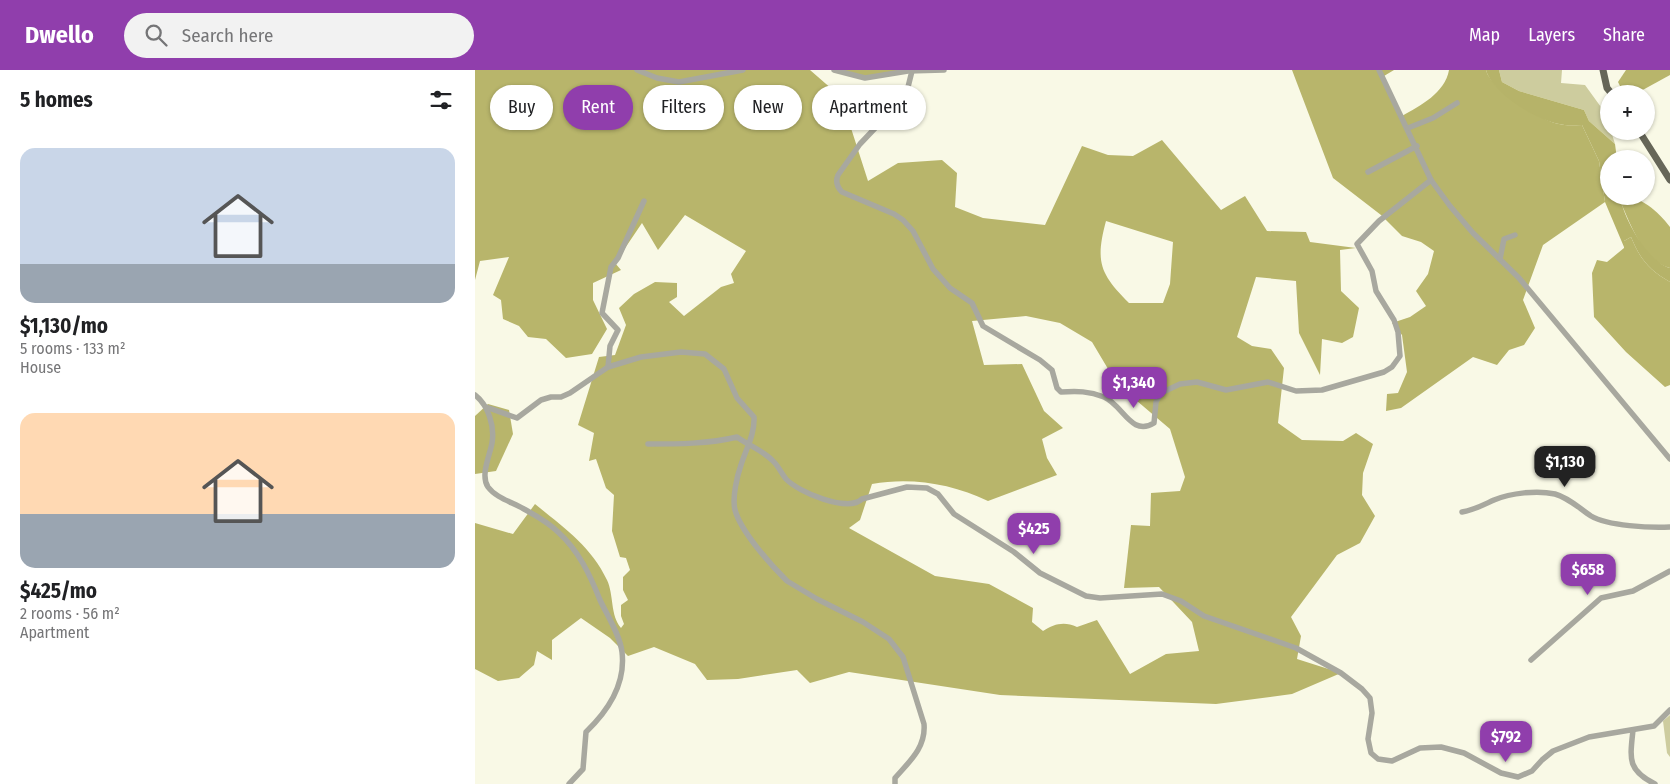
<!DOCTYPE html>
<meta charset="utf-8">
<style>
:root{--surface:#fff;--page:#f2f2f2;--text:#202124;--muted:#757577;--accent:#903eac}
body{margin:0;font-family:"Fira Sans Condensed",sans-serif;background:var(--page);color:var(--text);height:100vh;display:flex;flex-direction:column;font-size:19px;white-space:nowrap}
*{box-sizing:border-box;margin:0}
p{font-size:16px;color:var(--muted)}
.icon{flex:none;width:28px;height:28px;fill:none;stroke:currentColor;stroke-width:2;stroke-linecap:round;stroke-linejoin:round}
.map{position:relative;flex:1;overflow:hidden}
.panel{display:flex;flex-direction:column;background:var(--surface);width:475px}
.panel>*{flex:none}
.banner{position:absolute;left:15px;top:15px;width:475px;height:45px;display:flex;gap:10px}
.fabs{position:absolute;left:1125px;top:15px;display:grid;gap:10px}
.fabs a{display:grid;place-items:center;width:55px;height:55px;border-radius:50%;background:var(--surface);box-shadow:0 1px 4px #0004;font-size:25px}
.price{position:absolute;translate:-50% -42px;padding:0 11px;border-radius:10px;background:var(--accent);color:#fff;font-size:16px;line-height:32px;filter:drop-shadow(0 1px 2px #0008)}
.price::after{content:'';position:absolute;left:50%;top:30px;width:15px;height:11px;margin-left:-8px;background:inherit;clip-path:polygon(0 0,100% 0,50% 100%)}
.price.current{background:#222;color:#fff}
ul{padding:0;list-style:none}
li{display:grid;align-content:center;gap:10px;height:265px;padding:0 20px}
li span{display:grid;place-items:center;height:155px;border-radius:15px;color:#555}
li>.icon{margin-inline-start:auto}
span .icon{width:90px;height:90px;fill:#fffc;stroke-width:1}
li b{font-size:21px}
h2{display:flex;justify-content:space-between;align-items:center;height:60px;padding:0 20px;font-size:21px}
.pill{padding:0 18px;border-radius:22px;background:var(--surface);box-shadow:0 1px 4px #0004;font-size:18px;line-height:45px}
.pill.current{background:var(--accent);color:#fff}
header{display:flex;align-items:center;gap:30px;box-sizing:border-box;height:70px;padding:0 25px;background:var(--accent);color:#fff}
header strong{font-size:24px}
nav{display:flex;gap:28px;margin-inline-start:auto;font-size:18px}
.search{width:350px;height:45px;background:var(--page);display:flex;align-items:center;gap:12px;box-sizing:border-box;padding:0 18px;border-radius:28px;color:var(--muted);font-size:19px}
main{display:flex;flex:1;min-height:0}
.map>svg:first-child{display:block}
</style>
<header>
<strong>Dwello</strong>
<div class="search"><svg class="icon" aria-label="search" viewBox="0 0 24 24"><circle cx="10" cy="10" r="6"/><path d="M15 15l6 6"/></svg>Search here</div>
<nav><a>Map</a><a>Layers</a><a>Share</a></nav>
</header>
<main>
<section class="panel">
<h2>5 homes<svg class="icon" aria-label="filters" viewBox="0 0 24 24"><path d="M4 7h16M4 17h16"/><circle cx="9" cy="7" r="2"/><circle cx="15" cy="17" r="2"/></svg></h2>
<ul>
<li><span style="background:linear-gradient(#c9d6e8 75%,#9aa5b1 0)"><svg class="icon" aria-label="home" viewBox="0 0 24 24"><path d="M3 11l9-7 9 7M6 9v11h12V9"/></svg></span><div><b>$1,130/mo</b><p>5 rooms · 133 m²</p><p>House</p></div></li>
<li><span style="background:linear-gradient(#ffd9b3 65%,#9aa5b1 0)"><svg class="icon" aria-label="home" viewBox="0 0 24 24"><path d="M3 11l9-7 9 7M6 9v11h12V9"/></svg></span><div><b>$425/mo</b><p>2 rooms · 56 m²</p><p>Apartment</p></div></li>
</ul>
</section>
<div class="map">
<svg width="1195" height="714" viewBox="0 0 1195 714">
<rect width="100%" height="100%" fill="#f9f9e6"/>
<!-- green -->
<g fill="#cdcc9e">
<path d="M1024,0H1087L1086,13L1110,15L1131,44L1134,61H1136L1140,74L1114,51L1109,40L1044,21L1027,12Z"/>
<path d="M1195,645V687L1192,683L1188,651Z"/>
</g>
<!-- forest -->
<g fill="#b8b56b" fill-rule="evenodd">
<path d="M0,0H335L366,27L393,111L423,93L467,90L482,103L480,137L508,148L570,155L607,76L633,85L658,86L687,70L746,140L770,126L792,161L831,162L835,172L881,178L865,180L866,221L884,238L878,267L867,273L847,269L845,305L824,263L821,211L781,207L762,267L777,276L796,279L809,298L803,353L827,370L868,371L881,363L898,374L888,403L887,425L900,446L885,473L862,485L816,547L826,566L822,589L866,603L817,624L741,634L525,625L374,602L335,613L322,600L263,609L232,610L220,594L179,577L153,586L135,568L106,548L77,570V590L62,581L59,595L44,608L23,611L0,599V453L38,464L60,434C88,457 116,476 132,510C139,525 135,545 146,558L149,554L146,546V535L153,530L148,520V507L155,500L151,488L145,487L137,461L139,425L131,418L121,389L114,391L119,363L103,355L124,287L140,285L151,255L144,238L159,224L180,212L202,213V227L194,232L209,246L246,217L259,213L256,204L271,181L210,145L183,180L167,153L140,193L146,200L118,213V230L132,259L117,284L91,288L71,269L53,267L44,256L28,249L26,230L18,225L34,187L5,191L0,210ZM631,151L698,172L695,214L688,233H654C625,204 620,192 631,151ZM551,246L585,253L617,272L642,314L695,359L710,407L705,421L676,423L675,456L656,455L649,518L684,517L717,552L724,581L691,584L655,604L622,550L602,557C589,551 579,554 568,561L557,552L558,538L514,514L460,506L374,458L385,450L397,414C437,407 477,414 513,431L582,405L572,388L567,369L588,358L569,341L547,294L509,295L497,251Z"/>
<path d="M363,0H441L390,8Z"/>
<path d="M817,0H919L909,6L927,46C945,36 970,23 974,0H1011C1016,20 1064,50 1084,54C1091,56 1100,55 1107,55L1124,91L1130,132L1068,175L1048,230L1060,258L1049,275L1034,280L1022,295L998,287L926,338L911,341L912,324L923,323L932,302L927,265L917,253L935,247L951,236L941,221L953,204L959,181L946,172L927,166L906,145L858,108Z"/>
<path d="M1151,0H1195V5L1164,22H1148L1143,12Z"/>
<path d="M1145,126C1166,126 1183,141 1195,157V198C1168,191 1156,155 1146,133Z"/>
<path d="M1156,167C1165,189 1174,200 1195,212V315L1190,317L1151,282L1119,247L1117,203L1122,190L1132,192L1149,178V171Z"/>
<path d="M13,334L34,340L38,364L21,401L0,404V346Z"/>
</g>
<!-- water -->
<path fill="#b6b369" d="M1011,0H1024L1027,12L1044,21L1109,40L1114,51L1140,74L1142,89H1134V126H1145C1148,148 1173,192 1195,198V212C1174,200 1165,189 1156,167L1149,171V177L1130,132L1124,91L1107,55C1100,55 1091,56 1084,54C1061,50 1017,23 1011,0Z"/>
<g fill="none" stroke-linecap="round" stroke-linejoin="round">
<!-- minor -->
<g stroke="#a8a89f" stroke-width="5.5">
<path d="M162,0L182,8L204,12L268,0"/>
<path d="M359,0L390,8L433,1L469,0"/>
<path d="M904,0L956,110L975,136L998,163L1044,208L1195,389"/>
<path d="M437,1L433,17L412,27L404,54L385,74L363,105C360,112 362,117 367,122L419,144L428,150L438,161L458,199L475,218L497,233L508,256L565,290L577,300L582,318L586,322C602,321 614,321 629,327C648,335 656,367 679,353L681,332L686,323L705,314L722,312L751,320L793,312L821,321L847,320L909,302L917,297L925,286L923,262L919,250L901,221L897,201L882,174L904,151L956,110"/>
<path d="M933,58L958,48L982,33"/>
<path d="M893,102L942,76"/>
<path d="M1025,189L1029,169L1040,165"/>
<path d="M133,297L135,276L143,260L127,243L136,197L143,188L169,131"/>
<path d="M0,325C13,335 20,356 17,373C15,385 5,405 13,417C21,428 37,432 49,439C60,445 74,453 83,462C104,481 115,505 125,530C132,545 145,565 147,582C151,615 133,641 111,662L108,699L94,714"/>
<path d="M11,337L42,348L66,330L76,327H86L95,323L133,297L166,287L206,282L230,284L249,299L262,328L279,347C280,364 271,379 266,395C262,406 257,428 260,440C266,462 296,495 312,511L342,529L388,552L414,569L428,587L449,654C451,677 435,691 420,708V714"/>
<path d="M173,374C202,374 234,374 262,367C273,375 288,381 297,390C303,395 306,403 311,409C323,422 373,443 387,429L432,417L452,418L463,424L479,444L539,482L565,503L611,526L625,528L687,524L706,531L729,546L821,578L866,603L887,619L895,628L897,643L893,669L896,683L903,689L917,691L945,678L966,677L989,683L1026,703L1043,707L1057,701L1067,690L1078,681L1114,667L1179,656L1195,640"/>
<path d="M987,442C999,440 1008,435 1019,430C1036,423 1062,420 1080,424C1094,428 1104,438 1116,446C1133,456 1175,458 1195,457"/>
<path d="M1056,590L1126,528L1158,521L1195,501"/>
<path d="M1158,660C1155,689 1152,700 1180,714"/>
</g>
<!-- major -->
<g stroke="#666658" stroke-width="7">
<path d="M1128,0L1132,18L1137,24"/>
<path d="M1164,61L1195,110"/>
</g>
</g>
</svg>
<div class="fabs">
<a>+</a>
<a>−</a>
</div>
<b class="price" style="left:659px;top:339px">$1,340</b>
<b class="price current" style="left:1090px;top:418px">$1,130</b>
<b class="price" style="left:559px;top:485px">$425</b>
<b class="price" style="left:1113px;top:526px">$658</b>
<b class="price" style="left:1031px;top:693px">$792</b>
<div class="banner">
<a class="pill">Buy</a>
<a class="pill current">Rent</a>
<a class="pill">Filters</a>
<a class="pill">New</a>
<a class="pill">Apartment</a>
</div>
</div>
</main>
